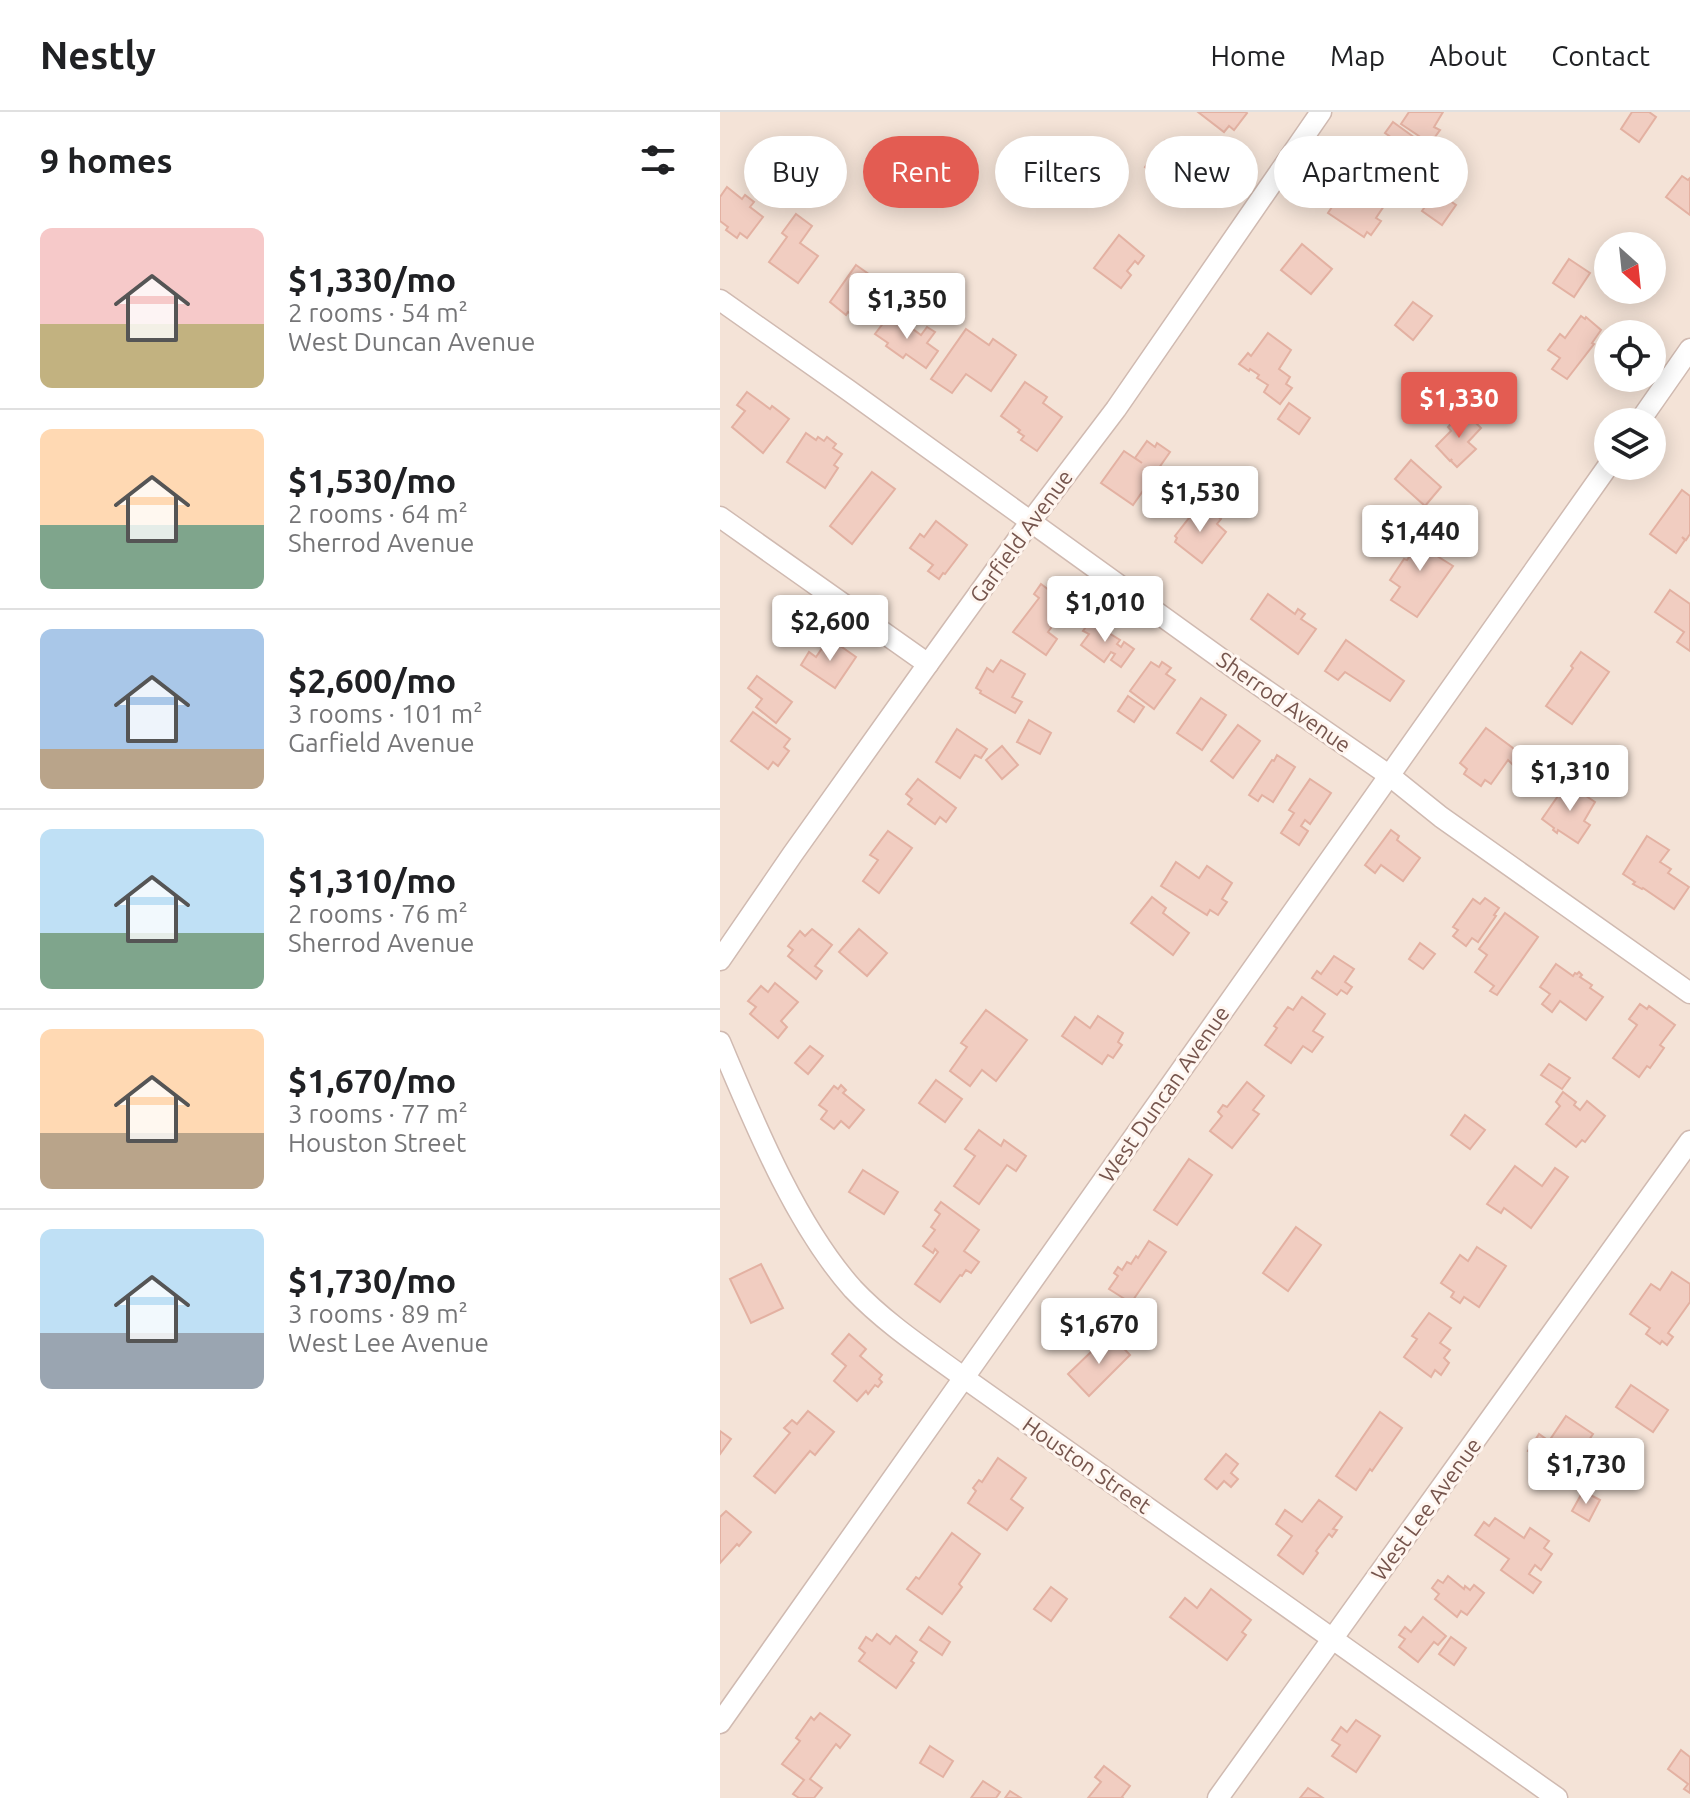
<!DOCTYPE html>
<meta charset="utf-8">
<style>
:root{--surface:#fff;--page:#f6f6f6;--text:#202124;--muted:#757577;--line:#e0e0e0;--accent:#e35c52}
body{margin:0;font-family:Ubuntu,sans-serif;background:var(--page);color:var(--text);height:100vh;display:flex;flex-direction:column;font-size:30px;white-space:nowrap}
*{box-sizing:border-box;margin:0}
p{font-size:26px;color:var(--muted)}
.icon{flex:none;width:44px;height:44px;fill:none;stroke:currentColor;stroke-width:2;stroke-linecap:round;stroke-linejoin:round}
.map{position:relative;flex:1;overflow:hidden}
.drawer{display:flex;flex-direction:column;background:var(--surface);width:720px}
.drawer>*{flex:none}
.hud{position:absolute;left:24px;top:24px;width:760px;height:72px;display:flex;gap:16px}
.needle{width:52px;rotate:153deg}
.tools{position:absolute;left:874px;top:120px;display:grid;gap:16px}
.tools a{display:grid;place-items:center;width:72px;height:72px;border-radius:50%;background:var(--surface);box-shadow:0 4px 20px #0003;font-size:40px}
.price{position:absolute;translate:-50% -68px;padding:0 18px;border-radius:8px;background:#fff;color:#222;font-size:26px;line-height:52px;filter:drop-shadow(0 2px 4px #0008)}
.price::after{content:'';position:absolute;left:50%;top:48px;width:24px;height:18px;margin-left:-12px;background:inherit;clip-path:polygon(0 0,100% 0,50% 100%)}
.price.selected{background:var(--accent);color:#fff}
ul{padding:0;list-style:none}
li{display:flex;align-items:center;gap:24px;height:200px;padding:0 40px}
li+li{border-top:2px solid var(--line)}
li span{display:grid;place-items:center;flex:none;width:224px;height:160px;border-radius:12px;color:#555}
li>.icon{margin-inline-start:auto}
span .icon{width:96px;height:96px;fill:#fffc;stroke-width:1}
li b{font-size:34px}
h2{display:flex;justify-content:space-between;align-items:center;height:96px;padding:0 40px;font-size:34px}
.pill{padding:0 28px;border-radius:36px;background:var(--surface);box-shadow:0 4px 20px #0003;font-size:28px;line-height:72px}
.pill.selected{background:var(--accent);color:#fff}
header{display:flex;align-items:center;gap:48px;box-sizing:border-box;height:112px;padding:0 40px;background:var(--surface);border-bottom:2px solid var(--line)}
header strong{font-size:38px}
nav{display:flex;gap:44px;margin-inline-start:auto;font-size:28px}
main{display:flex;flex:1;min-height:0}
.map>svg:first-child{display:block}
</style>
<header>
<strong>Nestly</strong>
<nav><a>Home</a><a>Map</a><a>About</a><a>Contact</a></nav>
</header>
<main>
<section class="drawer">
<h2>9 homes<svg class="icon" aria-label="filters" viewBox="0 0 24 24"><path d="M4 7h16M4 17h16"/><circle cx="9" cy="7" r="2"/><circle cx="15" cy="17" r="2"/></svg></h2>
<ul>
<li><span style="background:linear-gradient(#f6c9c9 60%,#c2b280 0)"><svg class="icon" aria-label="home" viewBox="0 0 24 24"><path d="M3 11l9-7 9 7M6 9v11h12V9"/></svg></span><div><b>$1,330/mo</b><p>2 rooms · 54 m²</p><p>West Duncan Avenue</p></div></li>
<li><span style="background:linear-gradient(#ffd9b3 60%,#7fa58c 0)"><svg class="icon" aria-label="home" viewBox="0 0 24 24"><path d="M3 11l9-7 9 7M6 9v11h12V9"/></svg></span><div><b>$1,530/mo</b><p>2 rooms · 64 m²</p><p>Sherrod Avenue</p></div></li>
<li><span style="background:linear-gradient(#a9c7e8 75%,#b9a48a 0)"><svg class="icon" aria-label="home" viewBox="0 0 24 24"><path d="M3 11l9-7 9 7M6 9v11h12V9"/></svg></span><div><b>$2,600/mo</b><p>3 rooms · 101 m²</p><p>Garfield Avenue</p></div></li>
<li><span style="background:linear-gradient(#bfe0f5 65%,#7fa58c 0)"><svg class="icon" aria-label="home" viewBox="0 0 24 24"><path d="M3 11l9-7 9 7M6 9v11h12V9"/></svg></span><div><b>$1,310/mo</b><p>2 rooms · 76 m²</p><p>Sherrod Avenue</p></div></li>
<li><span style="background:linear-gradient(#ffd9b3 65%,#b9a48a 0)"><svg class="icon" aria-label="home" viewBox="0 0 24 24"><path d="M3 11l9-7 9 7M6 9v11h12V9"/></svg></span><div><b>$1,670/mo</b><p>3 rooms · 77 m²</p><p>Houston Street</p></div></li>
<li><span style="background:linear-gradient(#bfe0f5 65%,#9aa5b1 0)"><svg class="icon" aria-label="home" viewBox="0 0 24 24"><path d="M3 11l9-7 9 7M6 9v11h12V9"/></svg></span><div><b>$1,730/mo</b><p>3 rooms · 89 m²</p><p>West Lee Avenue</p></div></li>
</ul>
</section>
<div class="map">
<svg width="970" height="1686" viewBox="0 0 970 1686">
<rect width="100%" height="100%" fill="#fcf2e9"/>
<!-- residential -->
<path fill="#f4e3d7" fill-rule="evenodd" d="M0,0H970V1686H0ZM888,134H932V178H888ZM888,222H932V266H888ZM888,310H932V354H888Z"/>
<!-- building -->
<g fill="#f1cdc1" stroke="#e3b1a2" stroke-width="2">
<path d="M478,0H526L527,1L514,18L509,14L504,20Z"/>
<path d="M689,0H723L714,15L720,18L712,29L706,26L705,28L681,12Z"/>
<path d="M912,0H929L936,5L919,30L901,17Z"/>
<path d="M673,10L702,31L695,42L665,21Z"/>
<path d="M445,29L480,57L474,65L481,70L473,81L466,76L461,81L451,74L447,80L436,72L440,67L425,55Z"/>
<path d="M640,57L674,79L656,106L661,109L651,123L647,120L644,125L608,101L618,86L625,91L629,85L639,91L650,76L635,65Z"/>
<path d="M962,64L968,68L970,66V103L946,85Z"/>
<path d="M7,75L22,87L25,83L34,90L30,95L43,105L27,126L20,121L17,126L6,118L8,115L0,109V85Z"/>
<path d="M716,79L736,93L722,113L702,99Z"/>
<path d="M76,102L92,114L80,131L98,144L78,171L49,150L67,125L62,121Z"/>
<path d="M399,123L424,144L418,152L415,149L407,159L411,163L401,176L374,156Z"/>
<path d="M582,132L612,157L591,182L561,158Z"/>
<path d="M849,147L870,161L854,185L833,171Z"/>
<path d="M136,153L160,170L155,177L162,182L143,210L128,200L126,203L110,190Z"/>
<path d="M693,190L712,204L693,228L675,213Z"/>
<path d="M171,201L201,223L207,215L215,220L207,231L218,239L206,256L186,242L183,246L166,234L168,231L155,222Z"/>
<path d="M861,204L865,207L866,205L881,218L872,231L874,232L847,267L832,257L840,246L828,238L840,222L845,226Z"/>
<path d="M246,217L269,233L273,227L296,243L271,279L246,262L232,281L211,267Z"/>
<path d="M548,221L571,238L559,257L570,265L566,272L572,276L560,292L544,280L548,273L537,266L539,263L530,257L529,259L519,252L528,241L531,244Z"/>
<path d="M305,270L327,285L323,291L342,305L317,339L301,328L304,324L298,320L300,318L281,304Z"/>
<path d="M27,280L50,297L52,294L69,307L43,341L12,315L25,299L17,293Z"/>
<path d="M569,291L590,306L579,322L558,307Z"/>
<path d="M740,302L744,306L747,302L761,316L748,330L756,337L737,355L731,349L732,347L730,349L716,334L731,319L728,315Z"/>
<path d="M86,321L96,328L98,325L104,329L107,325L116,332L113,336L122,342L114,353L118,356L105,376L67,350Z"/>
<path d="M427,329L435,335L437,331L450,340L413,393L381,371L404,339L422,351L415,346Z"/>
<path d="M691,348L721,375L705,394L675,367Z"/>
<path d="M152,360L175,377L132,432L110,414Z"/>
<path d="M962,378L970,384V422L966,428L962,425L965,428L956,441L930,422Z"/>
<path d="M486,395L501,407L497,412L506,420L482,451L455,430L457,426L455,424L476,397L481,401Z"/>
<path d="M216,409L247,433L225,462L223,461L219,467L208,459L213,453L190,436L200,422L204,425Z"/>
<path d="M700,412L719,425L709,439L733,454L697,505L671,488L680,475L670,468L684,447L687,448L697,433L689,428Z"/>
<path d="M321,472L333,481L335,478L340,482L338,484L348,491L346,493L352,498L347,505L342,501L328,520L337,527L326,543L293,520L319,486L314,482Z"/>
<path d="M950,478L970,492V539L957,530L964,520L935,500Z"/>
<path d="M548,482L575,502L578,497L585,502L581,507L596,517L578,542L531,507Z"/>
<path d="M120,499L138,512L124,530L106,517Z"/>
<path d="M371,508L384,517L385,515L391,519L389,521L400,528L397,532L401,535L404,530L414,537L401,555L391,548L395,542L391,540L384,550L361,533L369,522L363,519Z"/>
<path d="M109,526L136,545L115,576L81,553L89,540L96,545Z"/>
<path d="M626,528L684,569L670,589L625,560L618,568L605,559Z"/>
<path d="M861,540L889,560L852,612L826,594L853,556L851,554Z"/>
<path d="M281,548L305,562L292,585L302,590L295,601L260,581L261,579L256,576L267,556L273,560Z"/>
<path d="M431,550L439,555L442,550L451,556L446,562L455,568L434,597L410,579Z"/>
<path d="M37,564L72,590L56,611L36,595L42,587L28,576Z"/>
<path d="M408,584L424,595L414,610L398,599Z"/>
<path d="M481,586L506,603L482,638L457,621Z"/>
<path d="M33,600L70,627L64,635L69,639L58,654L53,650L48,657L11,629Z"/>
<path d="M309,608L331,621L320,642L297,630Z"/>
<path d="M518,613L540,629L513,666L491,649Z"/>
<path d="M766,616L801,642L793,653L788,648L771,672L765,668L761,674L744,662L747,657L740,651Z"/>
<path d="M237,617L267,637L261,646L255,643L240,666L216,650Z"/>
<path d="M282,634L298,653L282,667L266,648Z"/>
<path d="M557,643L575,655L553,690L542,683L538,689L529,683L552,648L554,649Z"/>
<path d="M198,667L236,696L226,710L220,705L215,712L188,692L192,687L186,682Z"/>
<path d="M590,667L611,681L590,712L585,708L581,714L588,719L579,733L561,721L574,701L569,698Z"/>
<path d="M847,671L875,690L864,709L870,713L858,731L838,718L837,721L833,718L834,716L822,707Z"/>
<path d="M671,718L679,724L677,728L700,746L683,769L661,753L655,761L645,753Z"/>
<path d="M168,719L192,736L159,781L143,769L158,748L150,743Z"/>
<path d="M927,724L949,738L940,750L951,757L948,761L969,775L954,797L923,776L922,777L913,772L915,770L903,762Z"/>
<path d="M456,750L479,766L487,754L512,771L502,787L507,790L498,803L490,798L487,803L441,774Z"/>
<path d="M432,785L446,796L443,801L469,821L453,843L411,811Z"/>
<path d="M765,786L779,796L774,803L776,804L758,830L752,826L746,834L733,824L738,818L733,815L753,787L760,792Z"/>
<path d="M785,801L818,825L777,883L770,879L774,874L755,860L767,843L759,837Z"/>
<path d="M92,817L112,833L95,854L102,859L96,867L68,844L73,838L68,834L80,819L85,824Z"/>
<path d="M139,817L167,841L147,864L119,840Z"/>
<path d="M700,831L715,842L703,857L689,847Z"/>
<path d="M614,844L634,857L625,870L632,875L627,882L621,878L617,883L592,866L597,859L601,862Z"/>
<path d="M836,852L853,864L855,861L857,862L859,860L862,863L860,865L872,873L870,876L883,885L866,908L840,889L832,900L822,892L830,882L820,875Z"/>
<path d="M55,871L78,890L61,909L67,915L58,926L30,902L36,895L28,889L41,874L48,880Z"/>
<path d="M582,885L605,902L593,919L603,925L592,940L583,934L571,951L545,933L557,916L554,914L568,895L573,898Z"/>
<path d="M920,892L927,897L929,894L955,913L940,933L944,936L930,956L927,954L919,965L893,946L917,913L909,907Z"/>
<path d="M266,898L307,928L276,969L262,958L250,974L230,959L247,935L241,931Z"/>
<path d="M378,904L403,921L398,930L402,933L393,946L388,943L382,952L342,924L355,905L370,916Z"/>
<path d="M90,934L103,944L88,962L75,951Z"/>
<path d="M829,952L850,966L842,977L821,963Z"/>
<path d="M216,968L242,987L225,1010L199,991Z"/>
<path d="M527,970L544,984L533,998L539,1002L512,1036L490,1019L502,1004L498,1000L503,993L507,995Z"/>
<path d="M121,973L126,978L123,981L144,998L129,1016L121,1009L114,1017L101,1007L107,999L99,993L114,974L118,977Z"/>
<path d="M843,980L856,990L854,993L860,998L867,989L885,1004L865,1030L862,1028L856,1035L826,1012L840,994L836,990Z"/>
<path d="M745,1003L765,1018L750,1037L731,1023Z"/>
<path d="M259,1018L281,1034L284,1028L306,1044L296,1059L287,1053L259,1092L234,1074L255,1044L245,1037Z"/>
<path d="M469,1047L492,1063L457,1113L434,1098Z"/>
<path d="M795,1054L822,1074L835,1056L848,1065L811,1116L784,1096L781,1101L767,1092Z"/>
<path d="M143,1058L178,1080L164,1102L129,1080Z"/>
<path d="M221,1090L259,1118L244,1139L259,1150L251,1161L246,1158L242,1164L240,1163L220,1190L195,1172L218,1140L215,1137L213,1141L203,1134L215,1118L211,1115L220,1102L215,1098Z"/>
<path d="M576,1115L601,1133L568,1179L543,1161Z"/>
<path d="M429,1129L446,1140L411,1191L389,1177L398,1164L394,1161L398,1155L402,1158L407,1150L411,1152L416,1144L418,1146Z"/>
<path d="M757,1135L786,1154L759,1195L744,1185L740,1191L731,1185L734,1180L721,1171L740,1143L748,1149Z"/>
<path d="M41,1152L63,1196L31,1211L10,1167Z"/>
<path d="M952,1160L970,1172V1190L948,1221L953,1225L947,1233L942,1229L940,1232L926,1222L930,1216L910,1202L931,1172L940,1178Z"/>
<path d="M709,1201L731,1216L720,1231L730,1238L724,1246L729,1251L721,1263L715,1258L711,1265L684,1245L697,1227L692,1224Z"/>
<path d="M129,1222L146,1237L140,1244L162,1263L159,1267L162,1270L158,1275L155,1273L148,1282L146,1279L137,1289L114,1269L126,1254L112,1242Z"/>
<path d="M393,1225L410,1243L369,1284L348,1262L374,1237L377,1241Z"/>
<path d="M911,1273L948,1298L933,1320L896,1295Z"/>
<path d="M88,1299L114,1320L95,1343L90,1339L55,1381L34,1364L70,1321L64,1316L72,1308L77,1312Z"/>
<path d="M660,1300L682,1316L652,1359L650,1357L636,1378L616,1364Z"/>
<path d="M846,1304L873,1322L862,1338L859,1336L851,1349L854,1351L847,1360L844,1358L835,1370L810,1354L817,1345L808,1339L819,1322L829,1329Z"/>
<path d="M0,1319L11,1327L0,1342Z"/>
<path d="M506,1342L518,1352L511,1361L518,1367L511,1375L504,1369L497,1377L485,1367Z"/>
<path d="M278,1346L306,1366L291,1387L303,1396L287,1418L248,1391L256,1379L253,1376L259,1368L262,1370Z"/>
<path d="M863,1379L880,1388L869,1409L852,1399Z"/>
<path d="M599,1388L622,1405L613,1417L617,1418L612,1425L609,1422L596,1439L598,1441L583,1462L558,1443L572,1424L556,1412L565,1398L582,1410Z"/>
<path d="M6,1399L31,1420L19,1434L17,1432L0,1451V1405Z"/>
<path d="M775,1406L804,1426L810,1416L829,1429L824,1436L832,1442L821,1458L815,1453L809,1462L821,1470L813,1481L781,1458L789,1447L755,1423L764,1410L769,1414Z"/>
<path d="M232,1421L260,1442L239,1472L242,1475L222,1502L187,1477L196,1465L199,1467Z"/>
<path d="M728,1464L744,1477L745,1474L750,1478L754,1473L764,1481L747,1503L741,1499L737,1505L715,1487L719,1482L712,1476L718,1468L723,1471Z"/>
<path d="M331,1475L347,1487L331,1509L314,1497Z"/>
<path d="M491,1477L531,1508L522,1520L526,1523L507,1548L450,1505L465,1486L477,1496Z"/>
<path d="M703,1505L726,1524L718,1533L714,1530L698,1550L679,1535L685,1527L679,1523L685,1515L691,1520Z"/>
<path d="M209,1515L230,1530L222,1543L200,1528Z"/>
<path d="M157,1522L170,1532L176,1524L197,1540L191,1549L194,1551L176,1576L139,1549L145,1541L139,1536L146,1525L152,1529Z"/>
<path d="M731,1525L746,1536L734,1553L719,1542Z"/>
<path d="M100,1601L130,1623L120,1636L116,1632L90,1667L102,1676L94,1686H79L73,1682L84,1668L62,1652L80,1629L76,1626L91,1605L94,1608Z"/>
<path d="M636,1608L660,1624L636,1660L612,1644L620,1633L612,1628L621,1615L627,1620Z"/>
<path d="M210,1634L233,1649L223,1665L200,1651Z"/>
<path d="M961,1638L970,1645V1681L964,1677L968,1672L948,1657Z"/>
<path d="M384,1654L410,1674L402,1685L403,1686H368L381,1670L375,1665Z"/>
<path d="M263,1669L280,1680L276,1686H251Z"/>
<path d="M588,1676L603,1686H580Z"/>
<path d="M290,1679L301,1686H285Z"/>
</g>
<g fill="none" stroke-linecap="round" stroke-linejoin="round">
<!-- minor casing -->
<g stroke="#d0bab1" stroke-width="23">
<g id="minor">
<path d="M0,188L128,278L514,556L670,664L721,705L970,881"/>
<path d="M919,310L970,237"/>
<path d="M0,405L208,552"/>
<path d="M0,848L72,743L208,552L311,409L396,297L601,0"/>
<path d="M0,930C34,1010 75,1112 133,1177C165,1211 206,1238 243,1265L837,1686"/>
<path d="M0,1611L888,354"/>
<path d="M498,1686L970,1029"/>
</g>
</g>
<!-- minor -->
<use href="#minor" stroke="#fff" stroke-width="20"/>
</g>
<g text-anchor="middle" stroke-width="6" stroke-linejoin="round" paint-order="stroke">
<!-- street labels -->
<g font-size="22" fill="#76554d" stroke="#fff6f0">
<text transform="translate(301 424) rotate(-54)" y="8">Garfield Avenue</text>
<text transform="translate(564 590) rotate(35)" y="8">Sherrod Avenue</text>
<text transform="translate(444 982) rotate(-55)" y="8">West Duncan Avenue</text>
<text transform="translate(367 1353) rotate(35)" y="8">Houston Street</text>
<text transform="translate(706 1397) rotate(-54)" y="8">West Lee Avenue</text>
</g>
</g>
</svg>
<div class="tools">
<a><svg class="needle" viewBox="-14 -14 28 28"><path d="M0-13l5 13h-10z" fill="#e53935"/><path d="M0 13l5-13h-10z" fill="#757577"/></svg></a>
<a><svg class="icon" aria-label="locate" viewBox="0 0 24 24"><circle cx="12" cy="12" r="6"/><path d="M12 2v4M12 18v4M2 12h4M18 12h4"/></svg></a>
<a><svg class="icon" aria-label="layers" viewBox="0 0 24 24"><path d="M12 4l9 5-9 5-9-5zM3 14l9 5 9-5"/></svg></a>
</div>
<b class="price" style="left:187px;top:229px">$1,350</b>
<b class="price selected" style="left:739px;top:328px">$1,330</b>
<b class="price" style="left:480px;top:422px">$1,530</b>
<b class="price" style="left:700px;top:461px">$1,440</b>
<b class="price" style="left:385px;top:532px">$1,010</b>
<b class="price" style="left:110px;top:551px">$2,600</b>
<b class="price" style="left:850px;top:701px">$1,310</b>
<b class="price" style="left:379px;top:1254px">$1,670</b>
<b class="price" style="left:866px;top:1394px">$1,730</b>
<div class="hud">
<a class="pill">Buy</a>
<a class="pill selected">Rent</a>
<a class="pill">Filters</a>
<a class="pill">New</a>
<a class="pill">Apartment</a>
</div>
</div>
</main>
